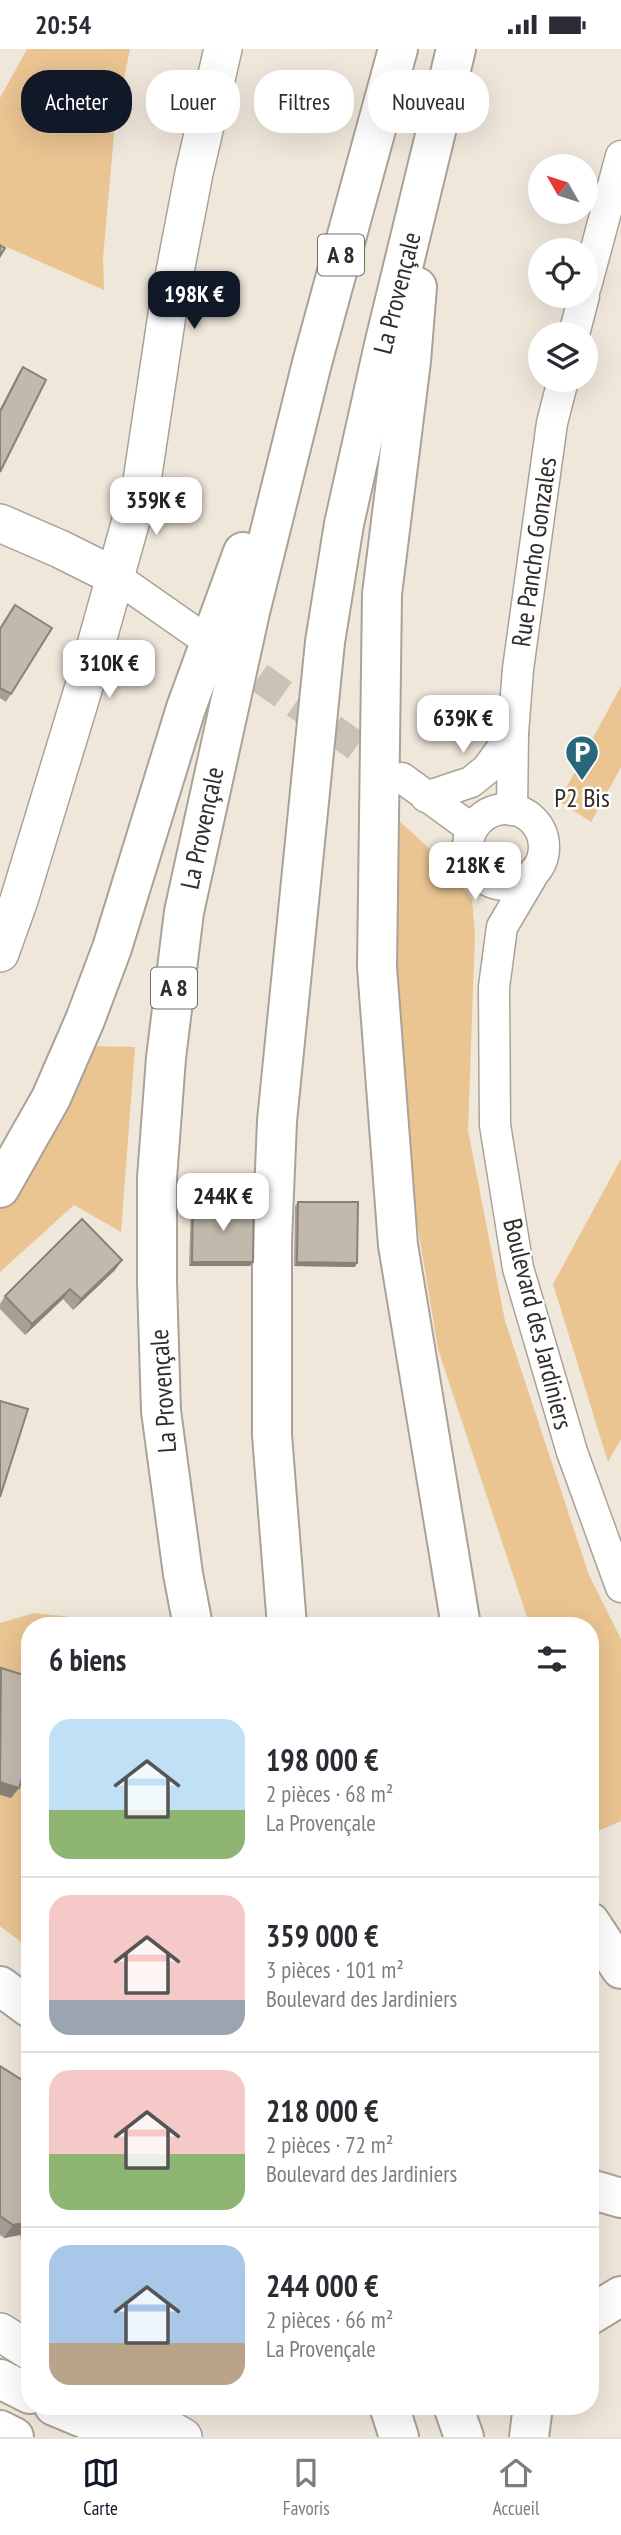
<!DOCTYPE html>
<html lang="fr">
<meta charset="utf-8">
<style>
:root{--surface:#fff;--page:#f7f7f7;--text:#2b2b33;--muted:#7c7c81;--line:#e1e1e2;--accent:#111827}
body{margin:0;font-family:"PT Sans Narrow",sans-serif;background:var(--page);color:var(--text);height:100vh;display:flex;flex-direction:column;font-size:26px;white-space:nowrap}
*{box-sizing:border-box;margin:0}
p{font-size:23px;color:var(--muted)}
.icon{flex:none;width:38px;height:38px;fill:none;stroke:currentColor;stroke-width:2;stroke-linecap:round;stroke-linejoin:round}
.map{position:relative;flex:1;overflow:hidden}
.side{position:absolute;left:21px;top:1568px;width:578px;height:798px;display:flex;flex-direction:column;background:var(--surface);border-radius:28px;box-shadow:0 7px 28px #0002}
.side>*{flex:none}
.banner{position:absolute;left:21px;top:21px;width:579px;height:63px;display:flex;gap:14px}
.needle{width:46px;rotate:309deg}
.fabs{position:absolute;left:528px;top:105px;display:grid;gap:14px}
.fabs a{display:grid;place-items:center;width:70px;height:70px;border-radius:50%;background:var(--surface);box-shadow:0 7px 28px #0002;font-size:35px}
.price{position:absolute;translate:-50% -60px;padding:0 16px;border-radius:14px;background:#fff;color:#222;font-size:23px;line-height:46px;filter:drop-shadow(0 2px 4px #0008)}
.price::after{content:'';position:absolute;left:50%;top:42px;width:21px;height:16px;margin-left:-10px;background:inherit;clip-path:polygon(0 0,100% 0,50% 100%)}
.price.on{background:var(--accent);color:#fff}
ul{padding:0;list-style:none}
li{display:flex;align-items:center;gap:21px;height:175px;padding:0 28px}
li+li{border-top:2px solid var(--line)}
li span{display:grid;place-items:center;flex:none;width:196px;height:140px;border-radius:21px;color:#555}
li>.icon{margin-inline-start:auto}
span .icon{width:84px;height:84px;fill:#fffc;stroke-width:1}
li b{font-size:30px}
h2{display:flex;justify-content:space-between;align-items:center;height:84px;padding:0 28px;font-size:30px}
.chip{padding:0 24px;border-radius:28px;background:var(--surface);box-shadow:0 7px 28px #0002;font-size:24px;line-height:63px}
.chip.on{background:var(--accent);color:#fff}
.status{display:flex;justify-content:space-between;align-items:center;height:49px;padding:0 35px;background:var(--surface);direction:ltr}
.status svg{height:19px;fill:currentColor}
.tabs{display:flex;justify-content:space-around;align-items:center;height:98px;border-top:2px solid var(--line);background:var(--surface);font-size:19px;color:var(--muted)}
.tabs a{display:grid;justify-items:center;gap:4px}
.tabs .on{color:var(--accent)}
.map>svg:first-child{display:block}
</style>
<div class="status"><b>20:54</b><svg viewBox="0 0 49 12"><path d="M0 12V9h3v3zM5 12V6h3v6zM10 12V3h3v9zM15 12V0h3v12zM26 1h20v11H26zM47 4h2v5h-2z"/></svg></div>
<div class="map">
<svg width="621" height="2388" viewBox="0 0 621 2388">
<rect width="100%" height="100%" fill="#f0e7db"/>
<!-- green -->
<g fill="#eac491">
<path d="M27,0H130L115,74L103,209L104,241L0,195V49Z"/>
<path d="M621,637V718L591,773L559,752Z"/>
<path d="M396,769L444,813L472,850L475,885L468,1081L505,1272L589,1526L621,1590V1772L598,1782L590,1757V1577H530L438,1300L408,1119L392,923Z"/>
<path d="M89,997L135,998L121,1183L74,1156L0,1223V1160Z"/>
<path d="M621,1110V1390L608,1413L553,1235Z"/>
<path d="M34,1564L101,1571L100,1577H30V1900L0,1877V1574Z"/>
</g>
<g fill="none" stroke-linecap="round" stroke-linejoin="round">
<!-- minor-tunnel -->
<path stroke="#cac2b7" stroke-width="30" stroke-dasharray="30 15" stroke-linecap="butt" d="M222,602L393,723"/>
<!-- minor casing -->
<g stroke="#aba297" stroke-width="33">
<g id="minor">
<path d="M586,237L621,107"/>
<path d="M574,285L584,247"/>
<path d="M116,528L199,586"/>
<path d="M402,729L472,780"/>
<path d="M426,748L471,733L487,720L513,684"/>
<circle cx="506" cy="798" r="38"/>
<path d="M512,761L513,684L518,620L552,374L563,331"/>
<path d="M535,822L502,878L494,938L495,1076L518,1219L572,1403L621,1538"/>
</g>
</g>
<!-- tertiary casing -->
<g stroke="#aba297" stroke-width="40">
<g id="tertiary">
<path d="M0,474L60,500L116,528"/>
<path d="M0,904L19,851L89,621L142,432L168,259L194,124L223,0"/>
<path d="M0,2283L30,2302"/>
<path d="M129,2357L183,2388"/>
</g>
</g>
<!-- primary casing -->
<g stroke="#aba297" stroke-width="42">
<g id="primary">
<path d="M0,2330L30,2345"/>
<path d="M54,2357L129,2388"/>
<path d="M0,2381L14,2388"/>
</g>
</g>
<!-- motorway casing -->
<g stroke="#aba297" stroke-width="42">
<g id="motorway">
<path d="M417,238L411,312L382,545L377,918L398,1196L461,1577"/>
<path d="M0,1139L51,1049L85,971L112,899L186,659L243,503"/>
<path d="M193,1577L183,1525L161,1362L157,1233V1129L166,1009L184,863L250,563L312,314L398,0"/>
<path d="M287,1577L272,1386V1192L277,1072L325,593L344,475L384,296L456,0"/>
<path d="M590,1873L621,1920"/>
<path d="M0,1937L30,1959"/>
<path d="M590,2140L621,2149"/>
<path d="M590,2266L621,2247"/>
<path d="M389,2357L399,2388"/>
<path d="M453,2357L464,2388"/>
<path d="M529,2388L533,2357"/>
</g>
</g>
<!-- minor -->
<use href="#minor" stroke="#fff" stroke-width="30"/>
<!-- tertiary -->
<use href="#tertiary" stroke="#fff" stroke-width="37"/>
<!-- primary -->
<use href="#primary" stroke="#fff" stroke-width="38"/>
<!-- motorway -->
<use href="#motorway" stroke="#fff" stroke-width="38"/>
</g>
<!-- wall -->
<g fill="#a79f95">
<path d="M23,318L0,423V360L18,325Z"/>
<path d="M15,556L11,645L6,653L0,649V579Z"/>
<path d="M298,1153L355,1218L294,1217L295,1157Z"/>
<path d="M193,1154L253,1213L250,1217H189L191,1158Z"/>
<path d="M122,1211L115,1221L73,1261L63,1250L25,1286L0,1260V1255L5,1247Z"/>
<path d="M0,2017L30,2036V2202L23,2203L20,2186L4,2189L0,2186Z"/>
</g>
<!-- shaded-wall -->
<g fill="#888279">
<path d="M122,1211L115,1221L73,1261L81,1250Z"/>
<path d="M192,1213H253L250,1217H189Z"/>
<path d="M297,1213L357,1214L355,1218L294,1217Z"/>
<path d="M70,1240L63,1250L25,1286L32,1275Z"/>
<path d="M0,1733L19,1739L11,1749L0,1746Z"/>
<path d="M29,2173L20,2186L4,2189L13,2176Z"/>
<path d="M30,2192V2202L23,2203Z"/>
</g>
<!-- building -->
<g fill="#c2b9ad" stroke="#888279" stroke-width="2">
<path d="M0,196L5,199L0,207Z"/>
<path d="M23,318L46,331L0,423V363Z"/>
<path d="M15,556L52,579L11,645L0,639V580Z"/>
<path d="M298,1153H358L357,1214L297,1213Z"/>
<path d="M193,1154H254L253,1213H192Z"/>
<path d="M82,1170L122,1211L81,1250L70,1240L32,1275L5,1247Z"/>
<path d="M0,1352L28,1360L0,1448Z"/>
<path d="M1,1619L30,1628V1702L19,1739L0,1733Z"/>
<path d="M0,2017L30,2036V2178L29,2173L13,2176L0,2167Z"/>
</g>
<!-- icons -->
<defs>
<g id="parking-pin" transform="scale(1.75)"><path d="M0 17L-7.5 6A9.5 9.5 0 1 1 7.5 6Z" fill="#28677c" stroke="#fff"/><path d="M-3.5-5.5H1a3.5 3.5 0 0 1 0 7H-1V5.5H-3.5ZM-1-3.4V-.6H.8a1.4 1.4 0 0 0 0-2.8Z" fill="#fff"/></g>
</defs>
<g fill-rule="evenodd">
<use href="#parking-pin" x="582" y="703"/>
</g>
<g text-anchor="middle" stroke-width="5" stroke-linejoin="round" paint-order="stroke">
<!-- shield labels -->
<g fill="#fff" stroke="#6f6c68" stroke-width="2">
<rect x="318" y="185.5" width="46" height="41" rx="5"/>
<rect x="151" y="918.5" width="46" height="41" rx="5"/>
</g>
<g font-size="24" font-weight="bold" fill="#312d28">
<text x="341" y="214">A 8</text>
<text x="174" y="947">A 8</text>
</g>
<!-- street labels -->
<g font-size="26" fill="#312d28" stroke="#fff">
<text transform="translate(397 244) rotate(-76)" y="9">La Provençale</text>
<text transform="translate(534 503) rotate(-82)" y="9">Rue Pancho Gonzales</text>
<text transform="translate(202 779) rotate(-78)" y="9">La Provençale</text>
<text transform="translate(538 1275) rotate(76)" y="9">Boulevard des Jardiniers</text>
<text transform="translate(163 1342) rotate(-94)" y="9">La Provençale</text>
</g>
<!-- poi labels -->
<g font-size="26" fill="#312d28" stroke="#fff">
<text x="582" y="758">P2 Bis</text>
</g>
</g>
</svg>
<div class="fabs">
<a><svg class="needle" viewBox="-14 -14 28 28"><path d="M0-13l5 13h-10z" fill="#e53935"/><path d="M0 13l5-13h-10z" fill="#7c7c81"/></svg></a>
<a><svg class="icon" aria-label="locate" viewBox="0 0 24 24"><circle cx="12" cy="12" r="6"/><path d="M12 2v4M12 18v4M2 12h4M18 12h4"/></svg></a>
<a><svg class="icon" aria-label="layers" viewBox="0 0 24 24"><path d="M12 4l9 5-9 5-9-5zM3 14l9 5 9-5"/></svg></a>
</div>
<b class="price on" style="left:194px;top:282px">198K €</b>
<b class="price" style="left:156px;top:488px">359K €</b>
<b class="price" style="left:109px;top:651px">310K €</b>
<b class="price" style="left:463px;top:706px">639K €</b>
<b class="price" style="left:475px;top:853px">218K €</b>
<b class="price" style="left:223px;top:1184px">244K €</b>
<div class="banner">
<a class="chip on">Acheter</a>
<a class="chip">Louer</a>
<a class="chip">Filtres</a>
<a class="chip">Nouveau</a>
</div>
<section class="side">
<h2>6 biens<svg class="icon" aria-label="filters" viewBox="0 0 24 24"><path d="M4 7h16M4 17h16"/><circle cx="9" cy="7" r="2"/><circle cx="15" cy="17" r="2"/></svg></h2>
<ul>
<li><span style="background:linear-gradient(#bfe0f5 65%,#8fb573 0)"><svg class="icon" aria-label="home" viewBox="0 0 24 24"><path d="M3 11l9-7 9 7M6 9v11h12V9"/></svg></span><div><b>198 000 €</b><p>2 pièces · 68 m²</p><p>La Provençale</p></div></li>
<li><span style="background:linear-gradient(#f6c9c9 75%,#9aa5b1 0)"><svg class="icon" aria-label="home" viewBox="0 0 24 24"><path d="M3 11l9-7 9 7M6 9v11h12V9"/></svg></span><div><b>359 000 €</b><p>3 pièces · 101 m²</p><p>Boulevard des Jardiniers</p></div></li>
<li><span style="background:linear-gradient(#f6c9c9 60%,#8fb573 0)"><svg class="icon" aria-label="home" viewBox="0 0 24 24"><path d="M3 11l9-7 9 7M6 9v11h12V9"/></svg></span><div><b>218 000 €</b><p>2 pièces · 72 m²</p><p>Boulevard des Jardiniers</p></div></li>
<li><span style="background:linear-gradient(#a9c7e8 70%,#b9a48a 0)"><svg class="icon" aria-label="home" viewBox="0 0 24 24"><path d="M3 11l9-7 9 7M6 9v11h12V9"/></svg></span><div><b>244 000 €</b><p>2 pièces · 66 m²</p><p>La Provençale</p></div></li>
</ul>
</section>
</div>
<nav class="tabs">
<a class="on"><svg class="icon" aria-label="map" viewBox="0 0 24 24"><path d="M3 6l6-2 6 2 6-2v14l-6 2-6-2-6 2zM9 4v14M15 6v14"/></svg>Carte</a>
<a><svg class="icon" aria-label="saved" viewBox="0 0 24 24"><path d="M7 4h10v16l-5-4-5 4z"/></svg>Favoris</a>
<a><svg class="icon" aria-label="home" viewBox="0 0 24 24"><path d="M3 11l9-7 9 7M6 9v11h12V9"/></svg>Accueil</a>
</nav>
